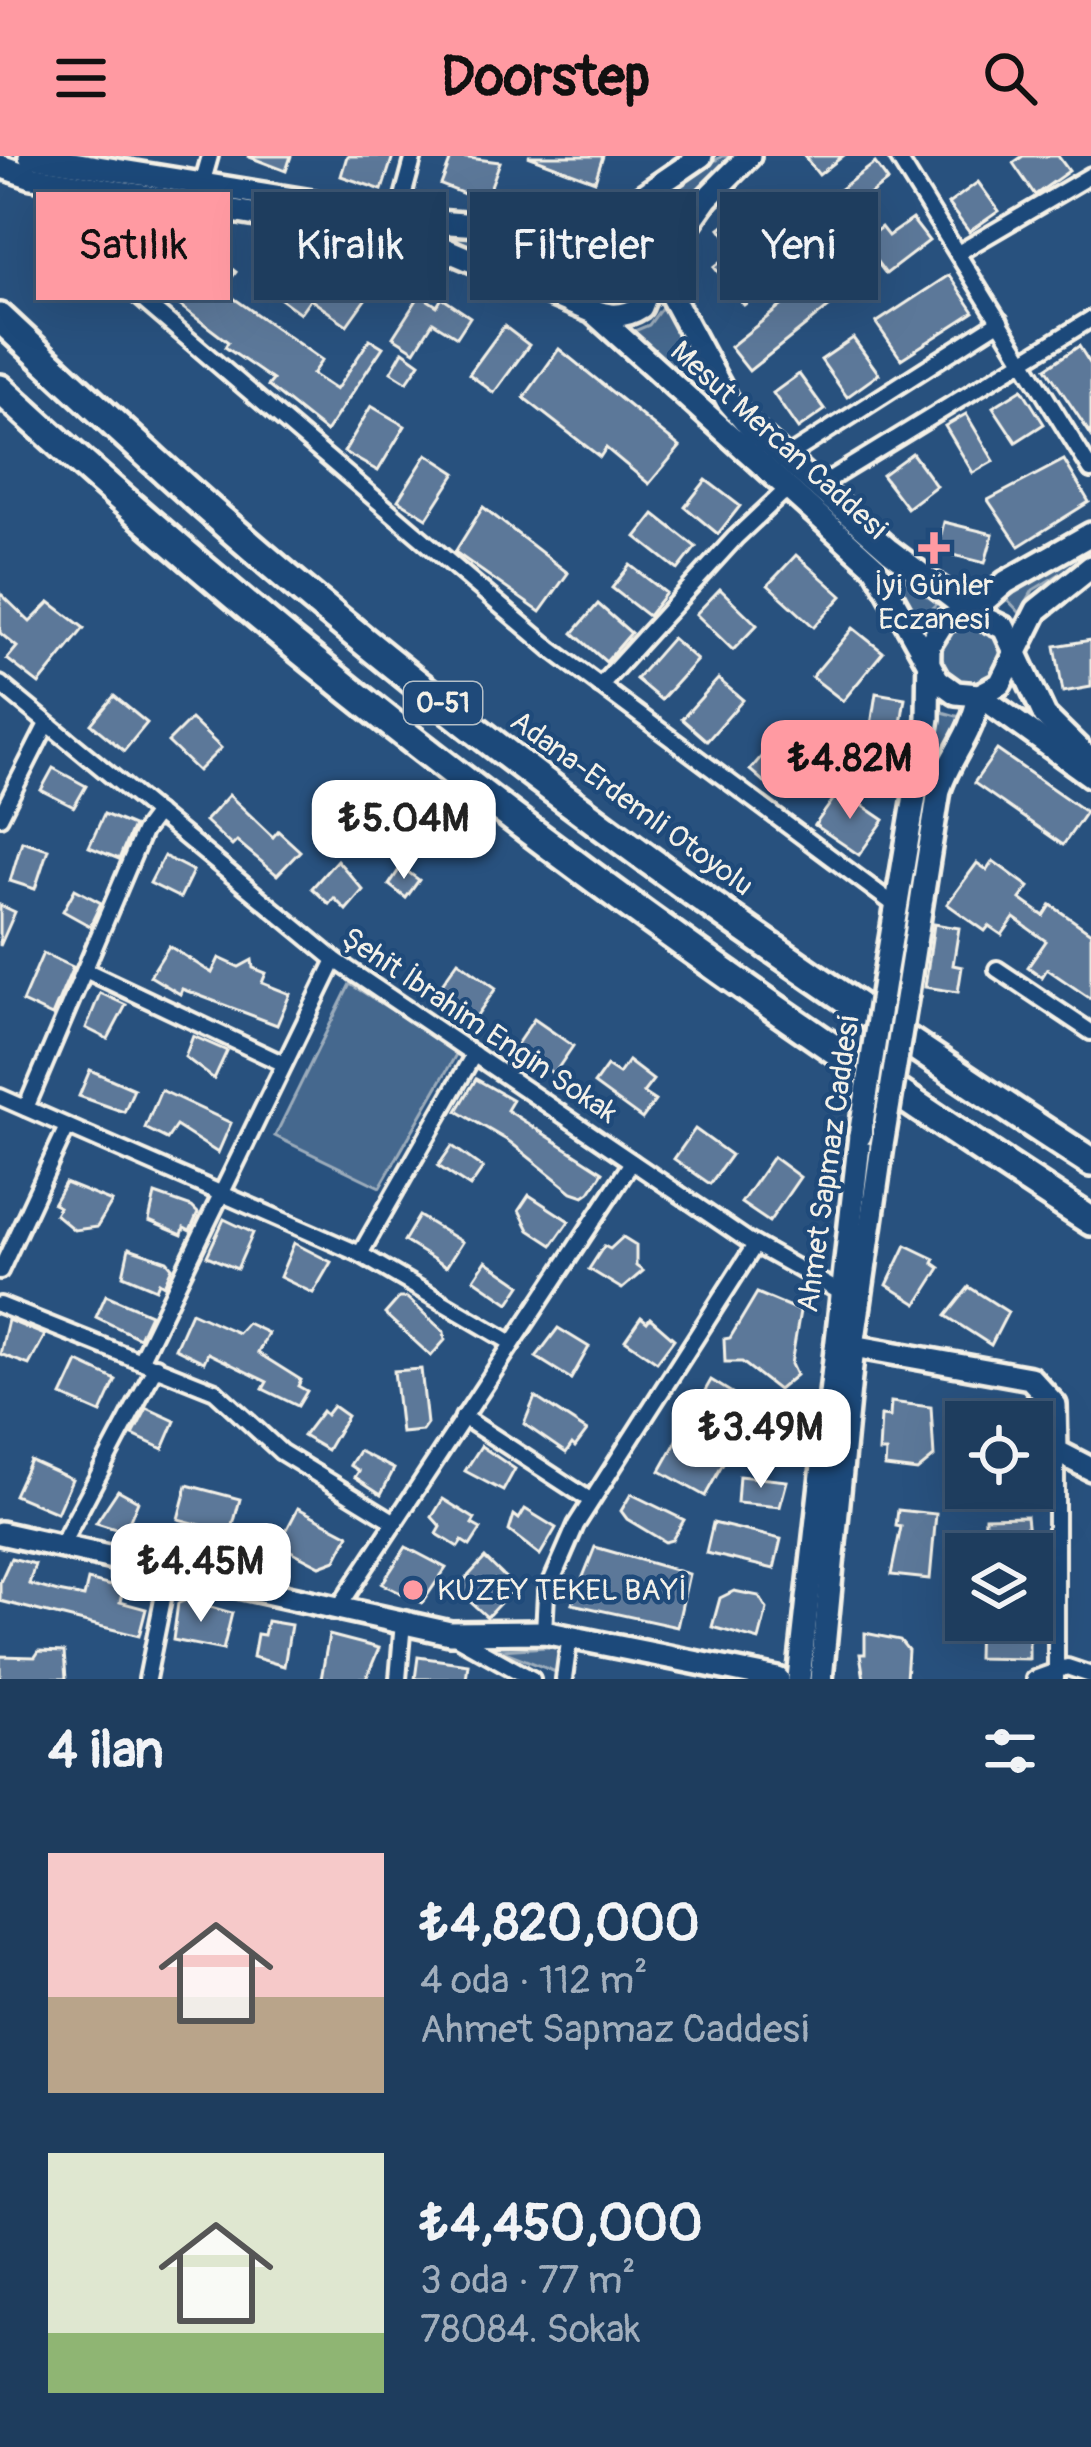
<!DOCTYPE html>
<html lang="tr">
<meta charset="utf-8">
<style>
:root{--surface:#1e3d5e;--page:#2b4867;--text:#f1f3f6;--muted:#a1aebc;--line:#3c5673;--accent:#ff9aa2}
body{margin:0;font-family:Pangolin,sans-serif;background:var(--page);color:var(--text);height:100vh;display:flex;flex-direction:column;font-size:45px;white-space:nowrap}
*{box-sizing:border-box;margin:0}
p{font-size:39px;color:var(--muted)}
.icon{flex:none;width:66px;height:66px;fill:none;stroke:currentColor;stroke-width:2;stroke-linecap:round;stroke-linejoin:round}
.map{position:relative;height:1523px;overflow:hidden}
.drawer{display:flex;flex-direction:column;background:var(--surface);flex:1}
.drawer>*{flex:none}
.top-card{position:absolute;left:36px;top:36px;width:1020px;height:108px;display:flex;gap:24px}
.buttons{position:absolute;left:945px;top:1245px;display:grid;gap:24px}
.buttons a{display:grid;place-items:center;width:108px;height:108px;border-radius:0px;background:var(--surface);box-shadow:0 12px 48px #0002,0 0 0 3px var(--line);font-size:60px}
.price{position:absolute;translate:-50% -102px;padding:0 27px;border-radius:24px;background:#fff;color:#222;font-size:39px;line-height:78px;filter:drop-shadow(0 3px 6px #0008)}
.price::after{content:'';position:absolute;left:50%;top:72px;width:36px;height:27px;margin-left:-18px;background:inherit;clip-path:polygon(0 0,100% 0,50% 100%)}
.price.current{background:var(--accent);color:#111}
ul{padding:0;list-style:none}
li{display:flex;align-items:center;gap:36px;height:300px;padding:0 48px}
li span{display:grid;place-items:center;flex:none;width:336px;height:240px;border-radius:0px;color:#555}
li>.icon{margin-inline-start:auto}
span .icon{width:144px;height:144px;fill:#fffc;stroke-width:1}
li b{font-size:51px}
h2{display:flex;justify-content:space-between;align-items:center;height:144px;padding:0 48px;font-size:51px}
.tag{padding:0 42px;border-radius:0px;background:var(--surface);box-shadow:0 12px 48px #0002,0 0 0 3px var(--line);font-size:42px;line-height:108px}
.tag.current{background:var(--accent);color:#111}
header{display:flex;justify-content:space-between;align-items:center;height:156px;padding:0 48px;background:var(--accent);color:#111;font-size:54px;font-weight:800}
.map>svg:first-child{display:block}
</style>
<header><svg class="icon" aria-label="menu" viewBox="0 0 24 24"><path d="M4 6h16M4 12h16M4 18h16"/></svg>Doorstep<svg class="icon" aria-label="search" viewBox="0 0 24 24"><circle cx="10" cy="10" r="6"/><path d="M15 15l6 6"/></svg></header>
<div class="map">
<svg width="1091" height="1523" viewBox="0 0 1091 1523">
<rect width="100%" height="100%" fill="#28517e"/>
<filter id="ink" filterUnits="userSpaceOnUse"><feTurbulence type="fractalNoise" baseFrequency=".00833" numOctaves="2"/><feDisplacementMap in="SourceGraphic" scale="24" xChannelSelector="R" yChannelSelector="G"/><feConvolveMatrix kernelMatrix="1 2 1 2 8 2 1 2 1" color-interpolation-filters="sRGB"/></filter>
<g filter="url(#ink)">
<!-- green -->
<g fill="#45688e" stroke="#9cacbb" stroke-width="3">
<path d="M722,0H740L665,89L627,63Z"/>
<path d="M175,32L563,88L553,107L555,126L431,80L172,40Z"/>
<circle cx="612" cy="120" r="31"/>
<path d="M665,147L722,254L943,441L920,464L881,408L627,178L649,169Z"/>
<path d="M1091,392V399L1033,434L1020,457L1006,442Z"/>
<circle cx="970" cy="498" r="30"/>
<path d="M939,555L967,563L930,630L896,831L892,829Z"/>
<path d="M350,828L458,895L380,1031L275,980Z"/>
<path d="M563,1490L561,1518L500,1494Z"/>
</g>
<!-- building -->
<g fill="#5b7899" stroke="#f4f1e8" stroke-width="3">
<path d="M247,0H291L286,15Z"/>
<path d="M347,0H393L382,34L341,20Z"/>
<path d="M452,0L500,6L485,46L441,29Z"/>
<path d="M528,0H603L595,25Z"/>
<path d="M804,0H843L819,19Z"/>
<path d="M1023,0H1058L1069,15L1035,39L1013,7Z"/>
<path d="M875,7L888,25L840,61L827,43Z"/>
<path d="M978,26L999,55L969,76L948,48Z"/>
<path d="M753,47L765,63L753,71L766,88L758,94L780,122L744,149L714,111L736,94L720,72Z"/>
<path d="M912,63L929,85L886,118L862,86L881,71L888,80Z"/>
<path d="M214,99L236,116L222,134L322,204L312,218L336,234L370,183L383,191L326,276L268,230L273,224L225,191L228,186L162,136L184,106L200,118Z"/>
<path d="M298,104L338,133L350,115L374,131L347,169L310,143L300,157L274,138Z"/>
<path d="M949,119L974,156L901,203L876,167Z"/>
<path d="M811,126L830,150L749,215L730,191Z"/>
<path d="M420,139L437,150L442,142L470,161L457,181L433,166L415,195L393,181Z"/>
<path d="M504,170L529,189L494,237L469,218Z"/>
<path d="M853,182L879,218L847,241L821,204Z"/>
<path d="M1079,190L1091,209V279L1046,212Z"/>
<path d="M559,193L680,291L649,328L606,292L600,301L524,242Z"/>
<path d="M403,195L420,207L407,226L391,216Z"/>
<path d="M799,218L825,254L798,273L773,237Z"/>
<path d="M1022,233L1044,268L1016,286L993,251Z"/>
<path d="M371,250L405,270L378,315L344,296Z"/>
<path d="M966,258L994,305L973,317L945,270Z"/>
<path d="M912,297L936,330L907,352L882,319Z"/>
<path d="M427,298L456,317L427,362L398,344Z"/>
<path d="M1064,304L1089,346L1019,390L988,344Z"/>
<path d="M706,324L740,350L718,378L685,351Z"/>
<path d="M483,351L568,417L540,456L455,396Z"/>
<path d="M654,358L696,391L678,414L636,381Z"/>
<path d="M944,366L993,378L985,407L937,395Z"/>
<path d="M796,399L842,440L814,471L768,429Z"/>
<path d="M630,409L666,437L648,460L612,432Z"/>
<path d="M720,433L757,469L733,494L696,458Z"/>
<path d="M0,437L30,466L50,446L84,472L39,528L7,503L17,491L0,477Z"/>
<path d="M598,448L631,477L606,506L573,477Z"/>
<path d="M853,472L883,496L843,545L812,521Z"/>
<path d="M672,482L697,504L661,544L636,523Z"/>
<path d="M1091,484V531L1063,536L1055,490Z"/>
<path d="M718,523L743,544L707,585L682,563Z"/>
<path d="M876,537L905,542L896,599L867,595Z"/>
<path d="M114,540L147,567L124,595L91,568Z"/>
<path d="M191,563L221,592L198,615L168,586Z"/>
<path d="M783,575L812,600L779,639L750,614Z"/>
<path d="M997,594L1086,656L1063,689L974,627Z"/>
<path d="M53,612L86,630L74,651L41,634Z"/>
<path d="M840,634L884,664L859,699L815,669Z"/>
<path d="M229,639L273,681L278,675L300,695L277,719L237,685L232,690L205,665Z"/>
<path d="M104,658L133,670L119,703L89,691Z"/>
<path d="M22,685L48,693L35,733L10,725Z"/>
<path d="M164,700L193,715L180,742L150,727Z"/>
<path d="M337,704L363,734L346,754L334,742L329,748L312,732Z"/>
<path d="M993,705L1029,731L1020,743L1044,760L1051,749L1091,777V843L1047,813L1042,821L1028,811L1046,785L1014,762L1002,779L989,770L985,775L947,748L977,707L987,714Z"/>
<path d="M401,711L419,724L406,742L389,729Z"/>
<path d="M75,733L101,747L90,770L63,755Z"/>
<path d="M0,749L15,756L0,790Z"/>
<path d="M934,768L959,772L953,809L962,811L958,836L925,831Z"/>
<path d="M169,790L212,817L219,802L239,811L252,804L253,812L266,817L262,827L290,838L277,869L182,833L180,838L150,820Z"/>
<path d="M43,797L73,811L52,860L22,846Z"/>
<path d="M458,805L496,832L475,862L437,835Z"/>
<path d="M100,837L126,849L108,883L86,872Z"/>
<path d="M534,863L573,890L554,918L515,891Z"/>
<path d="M193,880L227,895L214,923L185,901Z"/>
<path d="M628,905L653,924L643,937L655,945L642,963L594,928L607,910L619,918Z"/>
<path d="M90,914L134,933L124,956L79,940Z"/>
<path d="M476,923L513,944L507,954L603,1016L590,1036L584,1040L572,1036L510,986L457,955Z"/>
<path d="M161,934L231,967L218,997L176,970L167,983L145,972Z"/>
<path d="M695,973L731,999L710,1028L674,1003Z"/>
<path d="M452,990L483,1012L470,1031L438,1010Z"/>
<path d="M773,1001L800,1021L769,1066L741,1047Z"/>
<path d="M65,1027L112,1046L97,1071L74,1074L55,1058L59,1051L53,1048Z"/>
<path d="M155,1038L192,1051L198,1057L190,1075L184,1072L182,1079L149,1065Z"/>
<path d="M529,1039L569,1065L552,1089L529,1074L519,1054Z"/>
<path d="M419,1060L462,1086L446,1111L404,1085Z"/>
<path d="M224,1063L253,1077L237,1113L207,1100Z"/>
<path d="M623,1081L636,1089V1110L643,1115L622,1133L589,1113L604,1090L610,1093Z"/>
<path d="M294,1087L331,1106L313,1137L280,1121Z"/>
<path d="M906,1089L935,1103L933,1107L940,1112L917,1148L887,1129Z"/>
<path d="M129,1092L167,1105L172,1111L164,1129L159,1126L156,1133L123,1119Z"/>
<path d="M486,1105L521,1129L509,1147L474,1123Z"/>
<path d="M969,1131L1008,1156L991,1189L946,1160Z"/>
<path d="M757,1137L800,1155L791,1208L796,1219L778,1234L742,1206H725L724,1183L730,1182Z"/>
<path d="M106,1139L150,1158L139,1182L96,1161Z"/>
<path d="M399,1142H407L444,1176L445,1184L431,1200L385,1158Z"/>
<path d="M191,1156L238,1177L247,1167L268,1177L258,1197L301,1224L298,1230L307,1235L298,1250L263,1233L267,1226L208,1197L204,1206L175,1192Z"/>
<path d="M641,1161L647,1166L650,1162L674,1183L657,1206L625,1184Z"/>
<path d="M8,1164L45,1179L29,1209L0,1198Z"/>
<path d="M558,1172L589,1191L571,1223L536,1201Z"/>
<path d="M78,1206L116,1224L101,1257L62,1240Z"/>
<path d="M421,1213L427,1268L422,1275L401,1277L394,1215Z"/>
<path d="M711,1224L740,1242L705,1296L724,1306L705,1340L660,1315Z"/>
<path d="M535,1241L587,1275L575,1291L572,1288L566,1297L524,1268Z"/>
<path d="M891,1246L931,1251L934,1301L917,1315L885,1311L886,1296H879L881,1260L890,1261Z"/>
<path d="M333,1250L347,1260L327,1294L303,1280L322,1255L326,1259Z"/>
<path d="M147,1252L175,1265L163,1293L133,1279Z"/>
<path d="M975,1252L1007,1253V1266H974Z"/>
<path d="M481,1290L515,1313L503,1335L465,1315Z"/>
<path d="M359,1295L394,1313L381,1338L355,1321L359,1315L350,1309Z"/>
<path d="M30,1304L72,1323L57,1357L14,1339Z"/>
<path d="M739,1320L787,1325L780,1351L737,1347Z"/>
<path d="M187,1329L240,1343L231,1377L178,1363Z"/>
<path d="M118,1334L138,1345L125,1376L96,1367Z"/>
<path d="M631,1338L684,1364L672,1384L665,1386L627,1363L621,1355Z"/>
<path d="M443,1343L475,1363L472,1368L481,1373L470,1390L462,1385L458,1391L437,1378L441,1371L432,1361Z"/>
<path d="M298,1352L349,1379L336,1404L320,1410L289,1394L285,1377Z"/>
<path d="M525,1353L556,1372L540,1399L509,1375L514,1359L519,1363Z"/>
<path d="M898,1354L936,1358L930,1423L891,1419L901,1371L896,1370Z"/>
<path d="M1026,1360L1030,1398H984L985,1361Z"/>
<path d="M713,1367L781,1383L774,1413L706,1397Z"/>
<path d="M406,1391L446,1412L422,1447L382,1428Z"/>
<path d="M595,1391L689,1418L677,1471L572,1448Z"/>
<path d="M11,1402L35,1408L29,1428L58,1436L84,1441L88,1424L123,1433L120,1446L146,1453L139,1480L0,1445V1426Z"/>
<path d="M485,1402L515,1431L487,1461L456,1433Z"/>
<path d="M734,1435L759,1440L767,1453L759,1484L712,1471L720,1442Z"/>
<path d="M186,1444L232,1457L223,1494L173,1484L178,1447Z"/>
<path d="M978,1464L1029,1467V1503L977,1502Z"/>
<path d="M267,1465L291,1469L284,1510L253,1501L257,1478L264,1479Z"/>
<path d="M865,1477L900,1484L908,1494L906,1523H864L860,1498H865Z"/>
<path d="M329,1479L379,1492L366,1523H321Z"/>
<path d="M39,1495L64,1496L66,1523H0V1500L35,1501Z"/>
<path d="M418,1501L468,1508L466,1523H415Z"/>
</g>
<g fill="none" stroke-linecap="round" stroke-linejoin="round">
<!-- street casing -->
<g stroke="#f4f1e8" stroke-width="22">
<g id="street">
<path d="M897,0L1091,314"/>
<path d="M202,28L210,0"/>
<path d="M159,38L154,84L125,129L551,493L896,750"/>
<path d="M398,59L414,0"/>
<path d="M958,97L1091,19"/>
<path d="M785,302L1000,165"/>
<path d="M817,331L1091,163"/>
<path d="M0,528L335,804L747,1084L838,1135"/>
<path d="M600,530L735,382L787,333"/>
<path d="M0,661L47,568"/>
<path d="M997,813L1091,876"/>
<path d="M85,814L284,908"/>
<path d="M0,941L360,1098L512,1187"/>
<path d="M26,952L143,676L157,657"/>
<path d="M360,1098L474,898"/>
<path d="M0,1115L67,971"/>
<path d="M0,1149L215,1235L281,1296L395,1366"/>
<path d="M141,1203L335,804"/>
<path d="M463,1261L590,1344"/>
<path d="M1056,1295V1523"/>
<path d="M61,1390L156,1210"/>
<path d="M339,1451L632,1006"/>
<path d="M544,1476L546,1438L576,1369L755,1089"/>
<path d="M453,1479L532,1523"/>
<path d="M147,1523L169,1413"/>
<path d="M398,1523L403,1466"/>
<path d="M564,1523L570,1479"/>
<path d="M1034,1523L1067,1511L1091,1519"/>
</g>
</g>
<!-- secondary casing -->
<g stroke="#f4f1e8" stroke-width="30">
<g id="secondary">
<path d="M30,0L435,66L612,78L636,85L652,104L728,245L751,272L889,394L971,456"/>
<path d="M701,0C668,23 603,64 581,94C549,136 602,177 641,151L655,116L707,42L749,0"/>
<path d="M0,10L32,21L435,89L593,156L875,411L938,524L956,537L979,539L1000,528L1037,454L1091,411"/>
<path d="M971,456L1006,426L1091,378"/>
<path d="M979,539L1091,620"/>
<path d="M884,825L928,562L929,489L944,465L971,456L1004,472L1045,560L1091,605"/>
<path d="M907,837L939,634C952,595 971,583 979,539"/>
<path d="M853,1190L1030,1222L1055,1249L1056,1295L1091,1313"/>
<path d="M0,1377L450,1477L544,1476L778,1523"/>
<path d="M799,1523L860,980"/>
<path d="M821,1523L853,1190L882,990"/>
</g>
</g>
<!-- highway casing -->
<g stroke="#f4f1e8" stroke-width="36">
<g id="highway">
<path d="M0,162C104,259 208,356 318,447C562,651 825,833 1091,1006"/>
<path d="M0,233C344,551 699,810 1091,1065"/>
</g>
</g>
<!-- street -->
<use href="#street" stroke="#1f4a7a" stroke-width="14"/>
<!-- secondary -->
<use href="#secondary" stroke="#1f4a7a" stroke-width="21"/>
<!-- highway -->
<use href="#highway" stroke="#1f4a7a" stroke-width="27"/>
<!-- secondary-bridge casing -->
<g stroke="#f4f1e8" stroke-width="30" stroke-linecap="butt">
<g id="secondary-bridge">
<path d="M860,980L884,825"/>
<path d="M882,990L907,837"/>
</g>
</g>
<!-- secondary-bridge -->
<use href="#secondary-bridge" stroke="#1f4a7a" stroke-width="21"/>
</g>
</g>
<!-- markers -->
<g fill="#ff9aa2" stroke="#1f4a7a" stroke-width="4.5">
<path d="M928 374h12v12h12v12h-12v12h-12v-12h-12v-12h12z"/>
<circle cx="413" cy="1434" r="12"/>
</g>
<g text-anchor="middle" stroke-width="9" stroke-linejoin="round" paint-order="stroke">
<!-- shield labels -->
<rect fill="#1f4a7a" stroke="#b4bfc7" stroke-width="3" x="404" y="526" width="78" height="42" rx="9"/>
<g font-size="27" font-weight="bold" fill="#f4f1e8">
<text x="443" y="556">O-51</text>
</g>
<!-- street labels -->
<g font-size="30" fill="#f4f1e8" stroke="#1f4a7a">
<text transform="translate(779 284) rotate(42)" y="10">Mesut Mercan Caddesi</text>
<text transform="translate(632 647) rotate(36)" y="10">Adana-Erdemli Otoyolu</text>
<text transform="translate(480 869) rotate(34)" y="10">Şehit İbrahim Engin Sokak</text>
<text transform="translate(828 1008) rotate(-82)" y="10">Ahmet Sapmaz Caddesi</text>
</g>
<!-- poi labels -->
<g font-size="30" fill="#f4f1e8" stroke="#1f4a7a">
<text x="934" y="439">İyi Günler<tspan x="934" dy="34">Eczanesi</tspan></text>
<text x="437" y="1444" text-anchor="start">KUZEY TEKEL BAYİ</text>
</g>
</g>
</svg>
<div class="buttons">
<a><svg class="icon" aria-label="locate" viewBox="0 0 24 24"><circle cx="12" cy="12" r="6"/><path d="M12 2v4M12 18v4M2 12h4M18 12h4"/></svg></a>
<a><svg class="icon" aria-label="layers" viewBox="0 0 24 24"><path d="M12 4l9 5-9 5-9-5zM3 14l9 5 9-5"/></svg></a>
</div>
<b class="price current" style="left:850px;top:666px">₺4.82M</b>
<b class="price" style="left:404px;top:726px">₺5.04M</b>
<b class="price" style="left:761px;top:1335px">₺3.49M</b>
<b class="price" style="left:201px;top:1469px">₺4.45M</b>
<div class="top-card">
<a class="tag current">Satılık</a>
<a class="tag">Kiralık</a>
<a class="tag">Filtreler</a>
<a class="tag">Yeni</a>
</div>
</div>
<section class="drawer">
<h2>4 ilan<svg class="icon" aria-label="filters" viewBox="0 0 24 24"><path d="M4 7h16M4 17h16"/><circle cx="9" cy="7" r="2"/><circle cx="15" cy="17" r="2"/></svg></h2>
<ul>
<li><span style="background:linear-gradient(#f6c9c9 60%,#b9a48a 0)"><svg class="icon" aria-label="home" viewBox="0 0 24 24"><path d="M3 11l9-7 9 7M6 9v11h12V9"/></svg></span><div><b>₺4,820,000</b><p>4 oda · 112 m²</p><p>Ahmet Sapmaz Caddesi</p></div></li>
<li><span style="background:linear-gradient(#dfe7d0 75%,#8fb573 0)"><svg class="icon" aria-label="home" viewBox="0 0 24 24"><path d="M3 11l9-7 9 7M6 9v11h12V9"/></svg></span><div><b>₺4,450,000</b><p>3 oda · 77 m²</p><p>78084. Sokak</p></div></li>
</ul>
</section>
